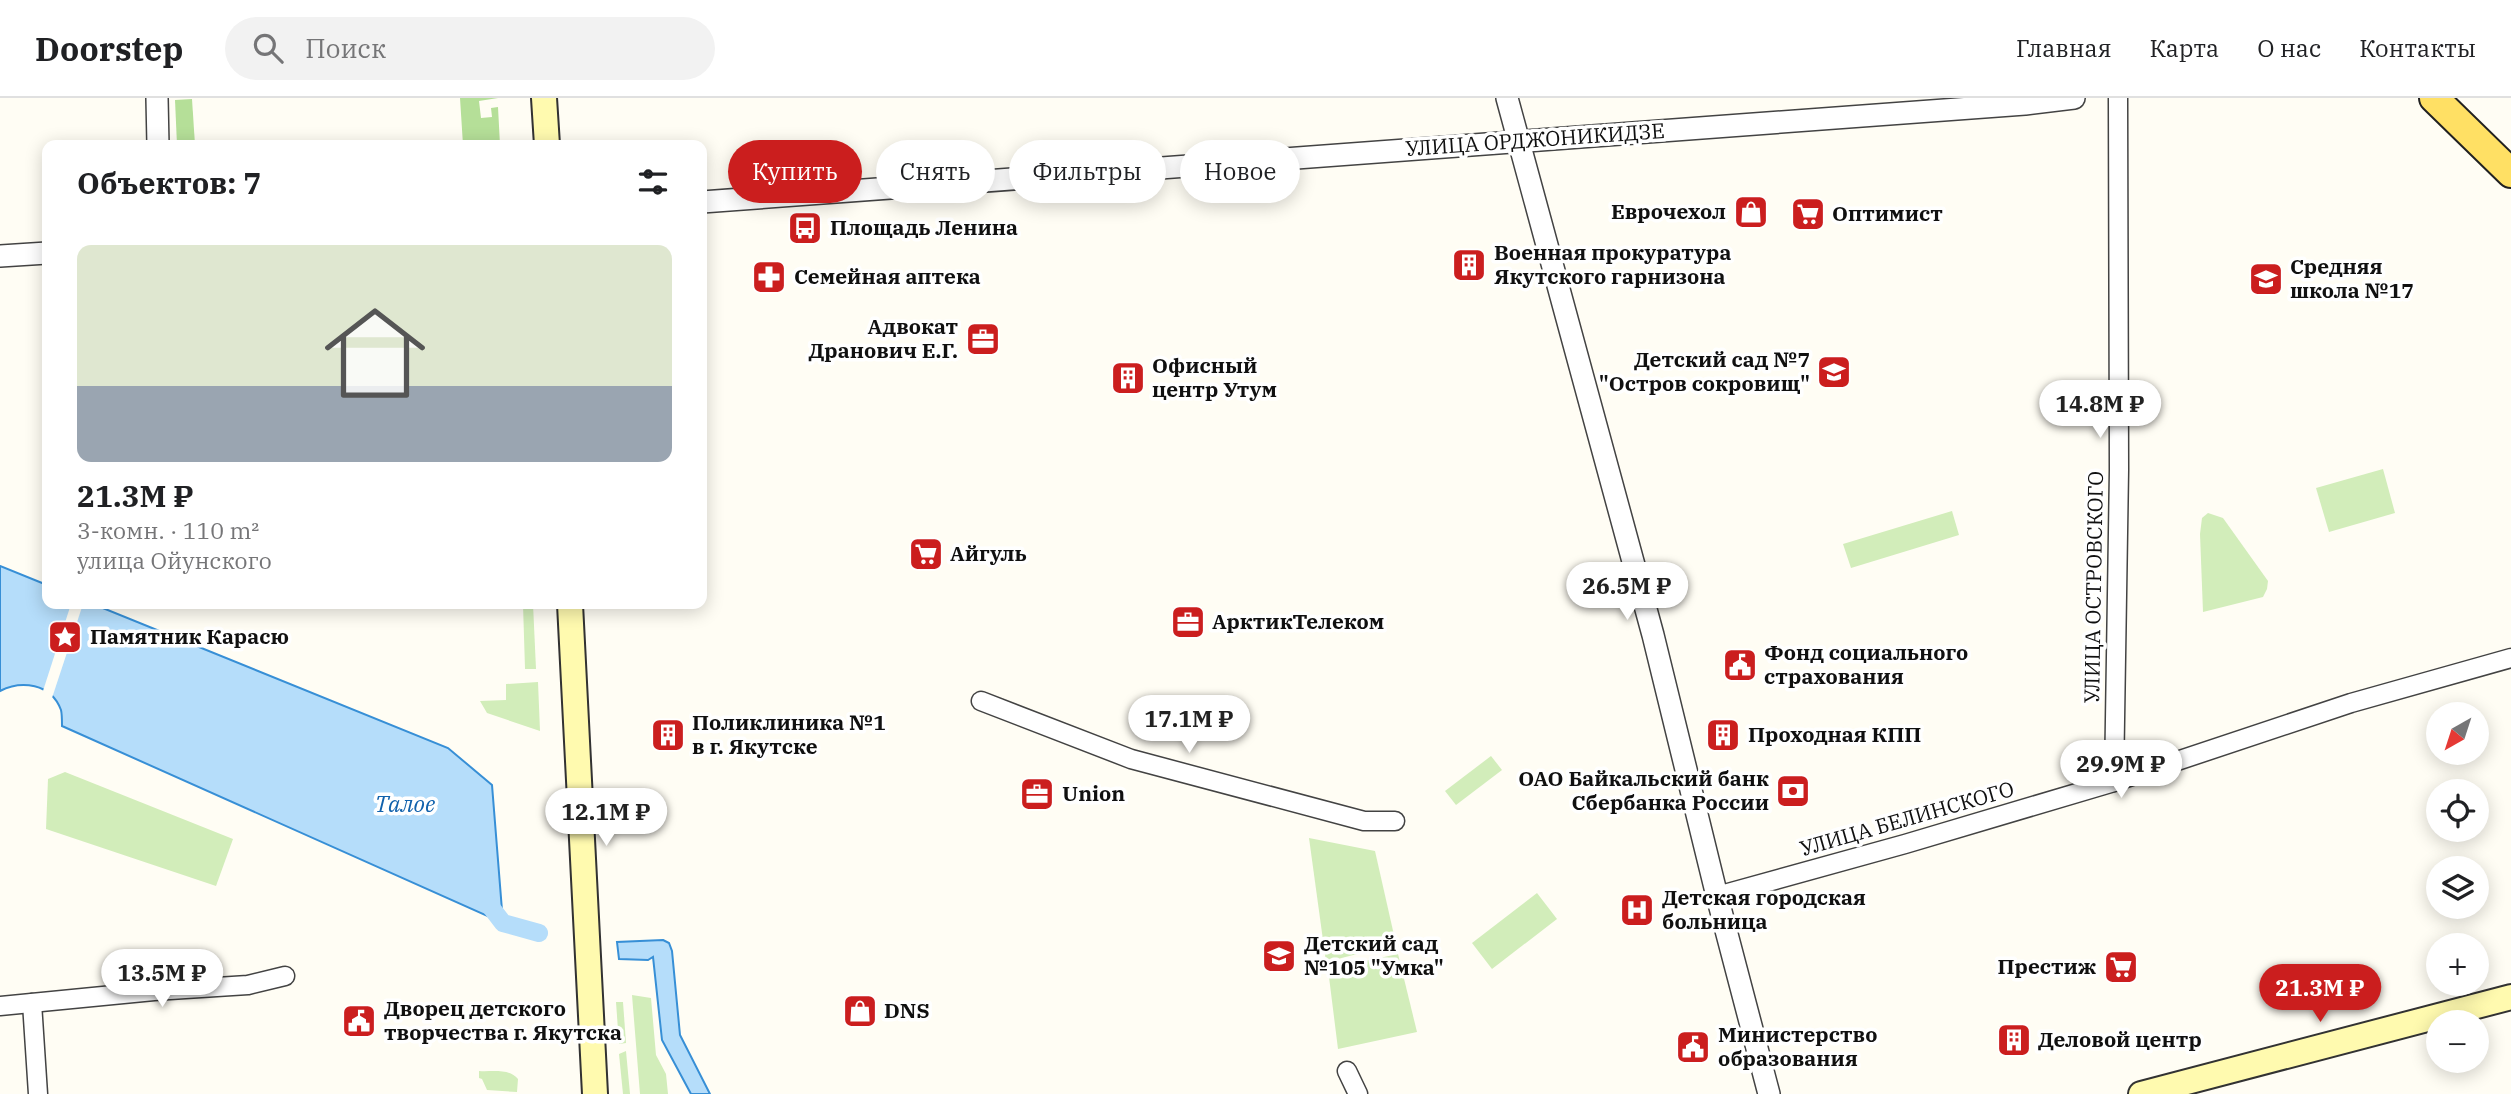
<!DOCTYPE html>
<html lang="ru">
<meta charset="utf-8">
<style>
:root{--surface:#fff;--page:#f2f2f2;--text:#202124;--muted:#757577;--line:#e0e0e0;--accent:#cb1e1e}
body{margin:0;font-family:"IBM Plex Serif",serif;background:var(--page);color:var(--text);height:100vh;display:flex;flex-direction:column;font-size:26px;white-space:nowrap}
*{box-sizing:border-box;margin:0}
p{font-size:23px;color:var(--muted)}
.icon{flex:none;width:38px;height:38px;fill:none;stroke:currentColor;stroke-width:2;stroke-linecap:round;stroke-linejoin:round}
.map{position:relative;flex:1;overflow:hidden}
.side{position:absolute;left:42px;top:42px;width:665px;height:469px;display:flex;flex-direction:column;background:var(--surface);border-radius:14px;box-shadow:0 4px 18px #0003}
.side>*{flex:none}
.banner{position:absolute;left:728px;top:42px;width:665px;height:63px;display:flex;gap:14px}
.needle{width:46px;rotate:219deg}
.tools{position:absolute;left:2426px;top:604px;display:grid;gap:14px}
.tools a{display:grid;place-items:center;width:63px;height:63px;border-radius:50%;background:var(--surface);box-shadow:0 4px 18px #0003;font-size:35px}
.price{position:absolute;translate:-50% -60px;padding:0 16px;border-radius:24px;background:#fff;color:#222;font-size:23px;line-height:46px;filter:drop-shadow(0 2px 4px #0008)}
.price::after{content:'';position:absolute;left:50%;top:42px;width:21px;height:16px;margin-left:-10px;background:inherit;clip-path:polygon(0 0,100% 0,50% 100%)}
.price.current{background:var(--accent);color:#fff}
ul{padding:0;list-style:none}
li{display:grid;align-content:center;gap:14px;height:371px;padding:0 35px}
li+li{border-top:2px solid var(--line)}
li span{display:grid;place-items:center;height:217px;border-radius:14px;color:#555}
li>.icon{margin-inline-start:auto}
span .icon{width:126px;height:126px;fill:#fffc;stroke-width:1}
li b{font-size:30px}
h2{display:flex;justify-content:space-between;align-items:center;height:84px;padding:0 35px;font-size:30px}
.tag{padding:0 24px;border-radius:32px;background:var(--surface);box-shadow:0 4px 18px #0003;font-size:24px;line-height:63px}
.tag.current{background:var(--accent);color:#fff}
header{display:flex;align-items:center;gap:42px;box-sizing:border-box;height:98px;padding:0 35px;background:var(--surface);border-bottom:2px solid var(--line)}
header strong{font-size:33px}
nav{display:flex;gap:38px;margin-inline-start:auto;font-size:24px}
.search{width:490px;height:63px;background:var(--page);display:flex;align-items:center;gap:18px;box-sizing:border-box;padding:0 24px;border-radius:38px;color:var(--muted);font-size:26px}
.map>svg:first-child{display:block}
</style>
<header>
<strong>Doorstep</strong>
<div class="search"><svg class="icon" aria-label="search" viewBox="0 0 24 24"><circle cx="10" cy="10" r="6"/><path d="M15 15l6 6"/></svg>Поиск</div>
<nav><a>Главная</a><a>Карта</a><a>О нас</a><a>Контакты</a></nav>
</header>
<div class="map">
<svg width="2511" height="996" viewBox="0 0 2511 996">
<rect width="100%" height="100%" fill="#fffdf4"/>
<!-- green -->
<g fill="#d2edba">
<path d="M2383,371L2395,415L2329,434L2316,390Z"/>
<path d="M1952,413L1959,437L1851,470L1843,446Z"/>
<path d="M2208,415L2223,420L2268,483L2267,491L2263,499L2203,514L2200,436L2202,420Z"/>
<path d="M523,506H533L536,571H525Z"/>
<path d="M538,584L540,633L487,615L480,603L506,602V586Z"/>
<path d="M1491,658L1502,672L1456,707L1445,693Z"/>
<path d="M65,674L233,741L216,788L46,731L48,681Z"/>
<path d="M1309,740L1375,753L1396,846L1326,864Z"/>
<path d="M1537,795L1557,821L1492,871L1472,845Z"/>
<path d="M1398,856L1417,934L1338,951L1328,871Z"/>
<path d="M632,897L651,900L656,957L666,976L668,996H640Z"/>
<path d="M623,904L626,945L619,946L616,904Z"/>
<path d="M626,953L630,996H623L619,956Z"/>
<path d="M479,973C492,974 509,970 518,981L517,994L487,992L482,981L479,980Z"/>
</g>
<!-- forest -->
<g fill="#b5df98">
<path d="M460,0H498L479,3L481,20L492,19L491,10L498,9L500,47H463Z"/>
<path d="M192,1L195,47H177L175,2Z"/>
</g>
<!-- water -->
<g fill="#b5ddfa" stroke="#378fd6" stroke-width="2">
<path d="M0,468L47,487V506H93L448,650L492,687L503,825L62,628C62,623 62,616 61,612C51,585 21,582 0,593Z"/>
<path d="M663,842L669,845L672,853L680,937L710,996H691L662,942L653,859L648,862L619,861L617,844Z"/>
</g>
<!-- pier -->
<path fill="#fffdf4" d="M71,506H83L51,603L42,596Z"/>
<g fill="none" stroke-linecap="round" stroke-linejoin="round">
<!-- canal -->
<path stroke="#b5ddfa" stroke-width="18" d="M490,808L503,825L539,835"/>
<!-- minor casing -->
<g stroke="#434343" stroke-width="21">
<g id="minor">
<path d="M981,603L1131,661L1364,723H1395"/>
<path d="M2114,684L2119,372L2118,0"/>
<path d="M1717,798L1905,746L2114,684L2351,605L2511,560"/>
<path d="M32,905L38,996"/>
<path d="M0,908L154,893L248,887L285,878"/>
<path d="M1347,973L1358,996"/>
</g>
</g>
<!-- tertiary casing -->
<g stroke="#434343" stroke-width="24">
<g id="tertiary">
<path d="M157,0L158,47"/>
<path d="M1507,0L1653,537L1717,798L1769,996"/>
<path d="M702,104L2025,6L2074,0"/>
<path d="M0,158L47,155"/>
</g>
</g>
<!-- secondary casing -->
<g stroke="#323232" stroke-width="28">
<g id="secondary">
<path d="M544,0L547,47"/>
<path d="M570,506L595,996"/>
<path d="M2141,996L2511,899"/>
</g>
</g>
<!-- primary casing -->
<g stroke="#212121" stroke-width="32">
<path id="primary" d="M2434,0L2511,75"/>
</g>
<!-- minor -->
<use href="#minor" stroke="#fff" stroke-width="18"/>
<!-- tertiary -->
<use href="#tertiary" stroke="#fff" stroke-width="21"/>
<!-- secondary -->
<use href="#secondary" stroke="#fffaaf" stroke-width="24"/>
<!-- primary -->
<use href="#primary" stroke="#ffe064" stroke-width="28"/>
</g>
<!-- icons -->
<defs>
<g id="shop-square" transform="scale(1.75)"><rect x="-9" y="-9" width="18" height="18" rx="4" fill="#cb1e1e" stroke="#fff"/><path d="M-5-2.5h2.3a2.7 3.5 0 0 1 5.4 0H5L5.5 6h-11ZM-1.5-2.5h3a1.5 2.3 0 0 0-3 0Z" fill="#fff"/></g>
<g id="supermarket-square" transform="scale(1.75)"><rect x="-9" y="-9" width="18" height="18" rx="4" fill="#cb1e1e" stroke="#fff"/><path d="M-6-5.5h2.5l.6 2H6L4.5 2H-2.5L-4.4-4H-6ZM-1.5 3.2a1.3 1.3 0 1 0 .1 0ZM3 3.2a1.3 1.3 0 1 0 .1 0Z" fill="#fff"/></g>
<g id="bus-square" transform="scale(1.75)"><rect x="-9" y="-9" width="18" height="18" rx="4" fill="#cb1e1e" stroke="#fff"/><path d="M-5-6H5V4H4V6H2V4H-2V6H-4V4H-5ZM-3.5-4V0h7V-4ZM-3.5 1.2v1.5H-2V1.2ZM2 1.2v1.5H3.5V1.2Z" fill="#fff"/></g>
<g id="building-square" transform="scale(1.75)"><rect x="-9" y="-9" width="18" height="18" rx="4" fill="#cb1e1e" stroke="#fff"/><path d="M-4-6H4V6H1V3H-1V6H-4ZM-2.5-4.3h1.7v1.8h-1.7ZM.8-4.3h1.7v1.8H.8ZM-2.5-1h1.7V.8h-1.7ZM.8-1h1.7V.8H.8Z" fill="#fff"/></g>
<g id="pharmacy-square" transform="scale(1.75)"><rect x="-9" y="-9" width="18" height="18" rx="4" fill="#cb1e1e" stroke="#fff"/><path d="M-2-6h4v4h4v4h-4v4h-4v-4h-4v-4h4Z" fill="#fff"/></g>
<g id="school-square" transform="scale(1.75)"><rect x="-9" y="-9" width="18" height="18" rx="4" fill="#cb1e1e" stroke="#fff"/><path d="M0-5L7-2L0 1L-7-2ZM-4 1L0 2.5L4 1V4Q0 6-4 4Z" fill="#fff"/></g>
<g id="office-square" transform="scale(1.75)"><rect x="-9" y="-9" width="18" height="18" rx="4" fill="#cb1e1e" stroke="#fff"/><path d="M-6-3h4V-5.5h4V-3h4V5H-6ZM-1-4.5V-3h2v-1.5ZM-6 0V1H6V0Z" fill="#fff"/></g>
<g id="sight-square" transform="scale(1.75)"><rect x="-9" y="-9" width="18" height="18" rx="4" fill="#cb1e1e" stroke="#fff"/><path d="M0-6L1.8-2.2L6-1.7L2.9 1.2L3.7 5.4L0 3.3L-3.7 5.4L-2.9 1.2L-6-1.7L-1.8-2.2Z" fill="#fff"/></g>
<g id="civic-square" transform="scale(1.75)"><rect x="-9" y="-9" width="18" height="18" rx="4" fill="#cb1e1e" stroke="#fff"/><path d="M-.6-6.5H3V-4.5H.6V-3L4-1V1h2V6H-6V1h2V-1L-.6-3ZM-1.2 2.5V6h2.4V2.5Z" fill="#fff"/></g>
<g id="bank-square" transform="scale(1.75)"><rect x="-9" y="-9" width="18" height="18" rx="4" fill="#cb1e1e" stroke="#fff"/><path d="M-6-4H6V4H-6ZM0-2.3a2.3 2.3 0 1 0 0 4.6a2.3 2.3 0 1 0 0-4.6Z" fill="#fff"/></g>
<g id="hospital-square" transform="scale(1.75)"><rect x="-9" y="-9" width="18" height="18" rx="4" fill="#cb1e1e" stroke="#fff"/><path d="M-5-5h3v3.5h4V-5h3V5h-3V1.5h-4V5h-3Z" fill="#fff"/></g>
</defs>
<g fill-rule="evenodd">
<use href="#shop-square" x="1751" y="114"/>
<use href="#supermarket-square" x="1808" y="116"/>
<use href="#bus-square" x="805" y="130"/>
<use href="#building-square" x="1469" y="167"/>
<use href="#pharmacy-square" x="769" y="179"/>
<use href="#school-square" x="2266" y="181"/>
<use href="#office-square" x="983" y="241"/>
<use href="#school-square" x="1834" y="274"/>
<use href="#building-square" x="1128" y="280"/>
<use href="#supermarket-square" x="926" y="456"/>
<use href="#office-square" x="1188" y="524"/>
<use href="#sight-square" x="65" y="539"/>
<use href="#civic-square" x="1740" y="567"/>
<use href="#building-square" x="668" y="637"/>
<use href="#building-square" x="1723" y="637"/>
<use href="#bank-square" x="1793" y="693"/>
<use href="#office-square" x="1037" y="696"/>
<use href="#hospital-square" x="1637" y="812"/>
<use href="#school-square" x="1279" y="858"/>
<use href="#supermarket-square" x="2121" y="869"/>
<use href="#shop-square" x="860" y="913"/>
<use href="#civic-square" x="359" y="923"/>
<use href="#building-square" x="2014" y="942"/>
<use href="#civic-square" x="1693" y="949"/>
</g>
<g text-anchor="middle" stroke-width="7" stroke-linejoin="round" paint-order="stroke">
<!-- street labels -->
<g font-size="21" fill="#101010" stroke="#fff">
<text transform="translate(1535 42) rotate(-4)" y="7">УЛИЦА ОРДЖОНИКИДЗЕ</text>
<text transform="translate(2094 489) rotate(-89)" y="7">УЛИЦА ОСТРОВСКОГО</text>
<text transform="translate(1907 721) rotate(-16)" y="7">УЛИЦА БЕЛИНСКОГО</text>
</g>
<!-- poi labels -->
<g font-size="21" font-weight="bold" fill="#101010" stroke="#fff" text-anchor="start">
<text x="1726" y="121" text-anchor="end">Еврочехол</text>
<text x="1832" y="123">Оптимист</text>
<text x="830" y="137">Площадь Ленина</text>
<text x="1494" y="162">Военная прокуратура<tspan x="1494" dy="24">Якутского гарнизона</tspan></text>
<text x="2290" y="176">Средняя<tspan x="2290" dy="24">школа №17</tspan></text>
<text x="794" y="186">Семейная аптека</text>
<text x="958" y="236" text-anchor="end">Адвокат<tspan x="958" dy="24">Дранович Е.Г.</tspan></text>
<text x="1810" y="269" text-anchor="end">Детский сад №7<tspan x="1810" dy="24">"Остров сокровищ"</tspan></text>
<text x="1152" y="275">Офисный<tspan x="1152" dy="24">центр Утум</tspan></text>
<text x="950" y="463">Айгуль</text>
<text x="1212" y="531">АрктикТелеком</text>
<text x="90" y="546">Памятник Карасю</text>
<text x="1764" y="562">Фонд социального<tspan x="1764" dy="24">страхования</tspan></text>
<text x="692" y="632">Поликлиника №1<tspan x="692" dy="24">в г. Якутске</tspan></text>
<text x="1748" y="644">Проходная КПП</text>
<text x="1769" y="688" text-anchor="end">ОАО Байкальский банк<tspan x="1769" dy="24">Сбербанка России</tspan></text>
<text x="1062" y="703">Union</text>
<text x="1662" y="807">Детская городская<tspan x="1662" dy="24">больница</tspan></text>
<text x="1304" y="853">Детский сад<tspan x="1304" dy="24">№105 "Умка"</tspan></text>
<text x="2096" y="876" text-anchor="end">Престиж</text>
<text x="384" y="918">Дворец детского<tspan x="384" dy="24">творчества г. Якутска</tspan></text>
<text x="884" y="920">DNS</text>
<text x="1718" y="944">Министерство<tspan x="1718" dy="24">образования</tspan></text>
<text x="2038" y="949">Деловой центр</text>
</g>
<!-- water labels -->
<g font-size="23" font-style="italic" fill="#1061ac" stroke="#fff">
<text x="405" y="714">Талое</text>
</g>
</g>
</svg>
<div class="tools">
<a><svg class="needle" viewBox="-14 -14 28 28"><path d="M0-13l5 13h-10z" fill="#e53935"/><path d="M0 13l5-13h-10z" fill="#757577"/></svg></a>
<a><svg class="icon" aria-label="locate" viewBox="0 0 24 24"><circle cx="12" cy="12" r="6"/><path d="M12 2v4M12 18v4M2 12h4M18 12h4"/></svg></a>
<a><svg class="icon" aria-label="layers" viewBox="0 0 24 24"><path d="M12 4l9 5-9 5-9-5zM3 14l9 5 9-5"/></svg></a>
<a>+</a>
<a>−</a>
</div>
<b class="price" style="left:2100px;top:342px">14.8M ₽</b>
<b class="price" style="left:1627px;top:524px">26.5M ₽</b>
<b class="price" style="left:1189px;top:657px">17.1M ₽</b>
<b class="price" style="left:2121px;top:702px">29.9M ₽</b>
<b class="price" style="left:606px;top:750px">12.1M ₽</b>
<b class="price" style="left:162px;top:911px">13.5M ₽</b>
<b class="price current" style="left:2320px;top:926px">21.3M ₽</b>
<div class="banner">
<a class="tag current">Купить</a>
<a class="tag">Снять</a>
<a class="tag">Фильтры</a>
<a class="tag">Новое</a>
</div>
<section class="side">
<h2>Объектов: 7<svg class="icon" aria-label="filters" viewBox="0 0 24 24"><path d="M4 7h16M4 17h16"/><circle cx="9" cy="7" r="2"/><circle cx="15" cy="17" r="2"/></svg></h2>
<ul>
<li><span style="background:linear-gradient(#dfe7d0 65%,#9aa5b1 0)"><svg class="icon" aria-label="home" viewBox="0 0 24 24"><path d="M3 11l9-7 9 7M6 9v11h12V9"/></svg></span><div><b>21.3M ₽</b><p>3-комн. · 110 m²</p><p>улица Ойунского</p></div></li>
</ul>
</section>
</div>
